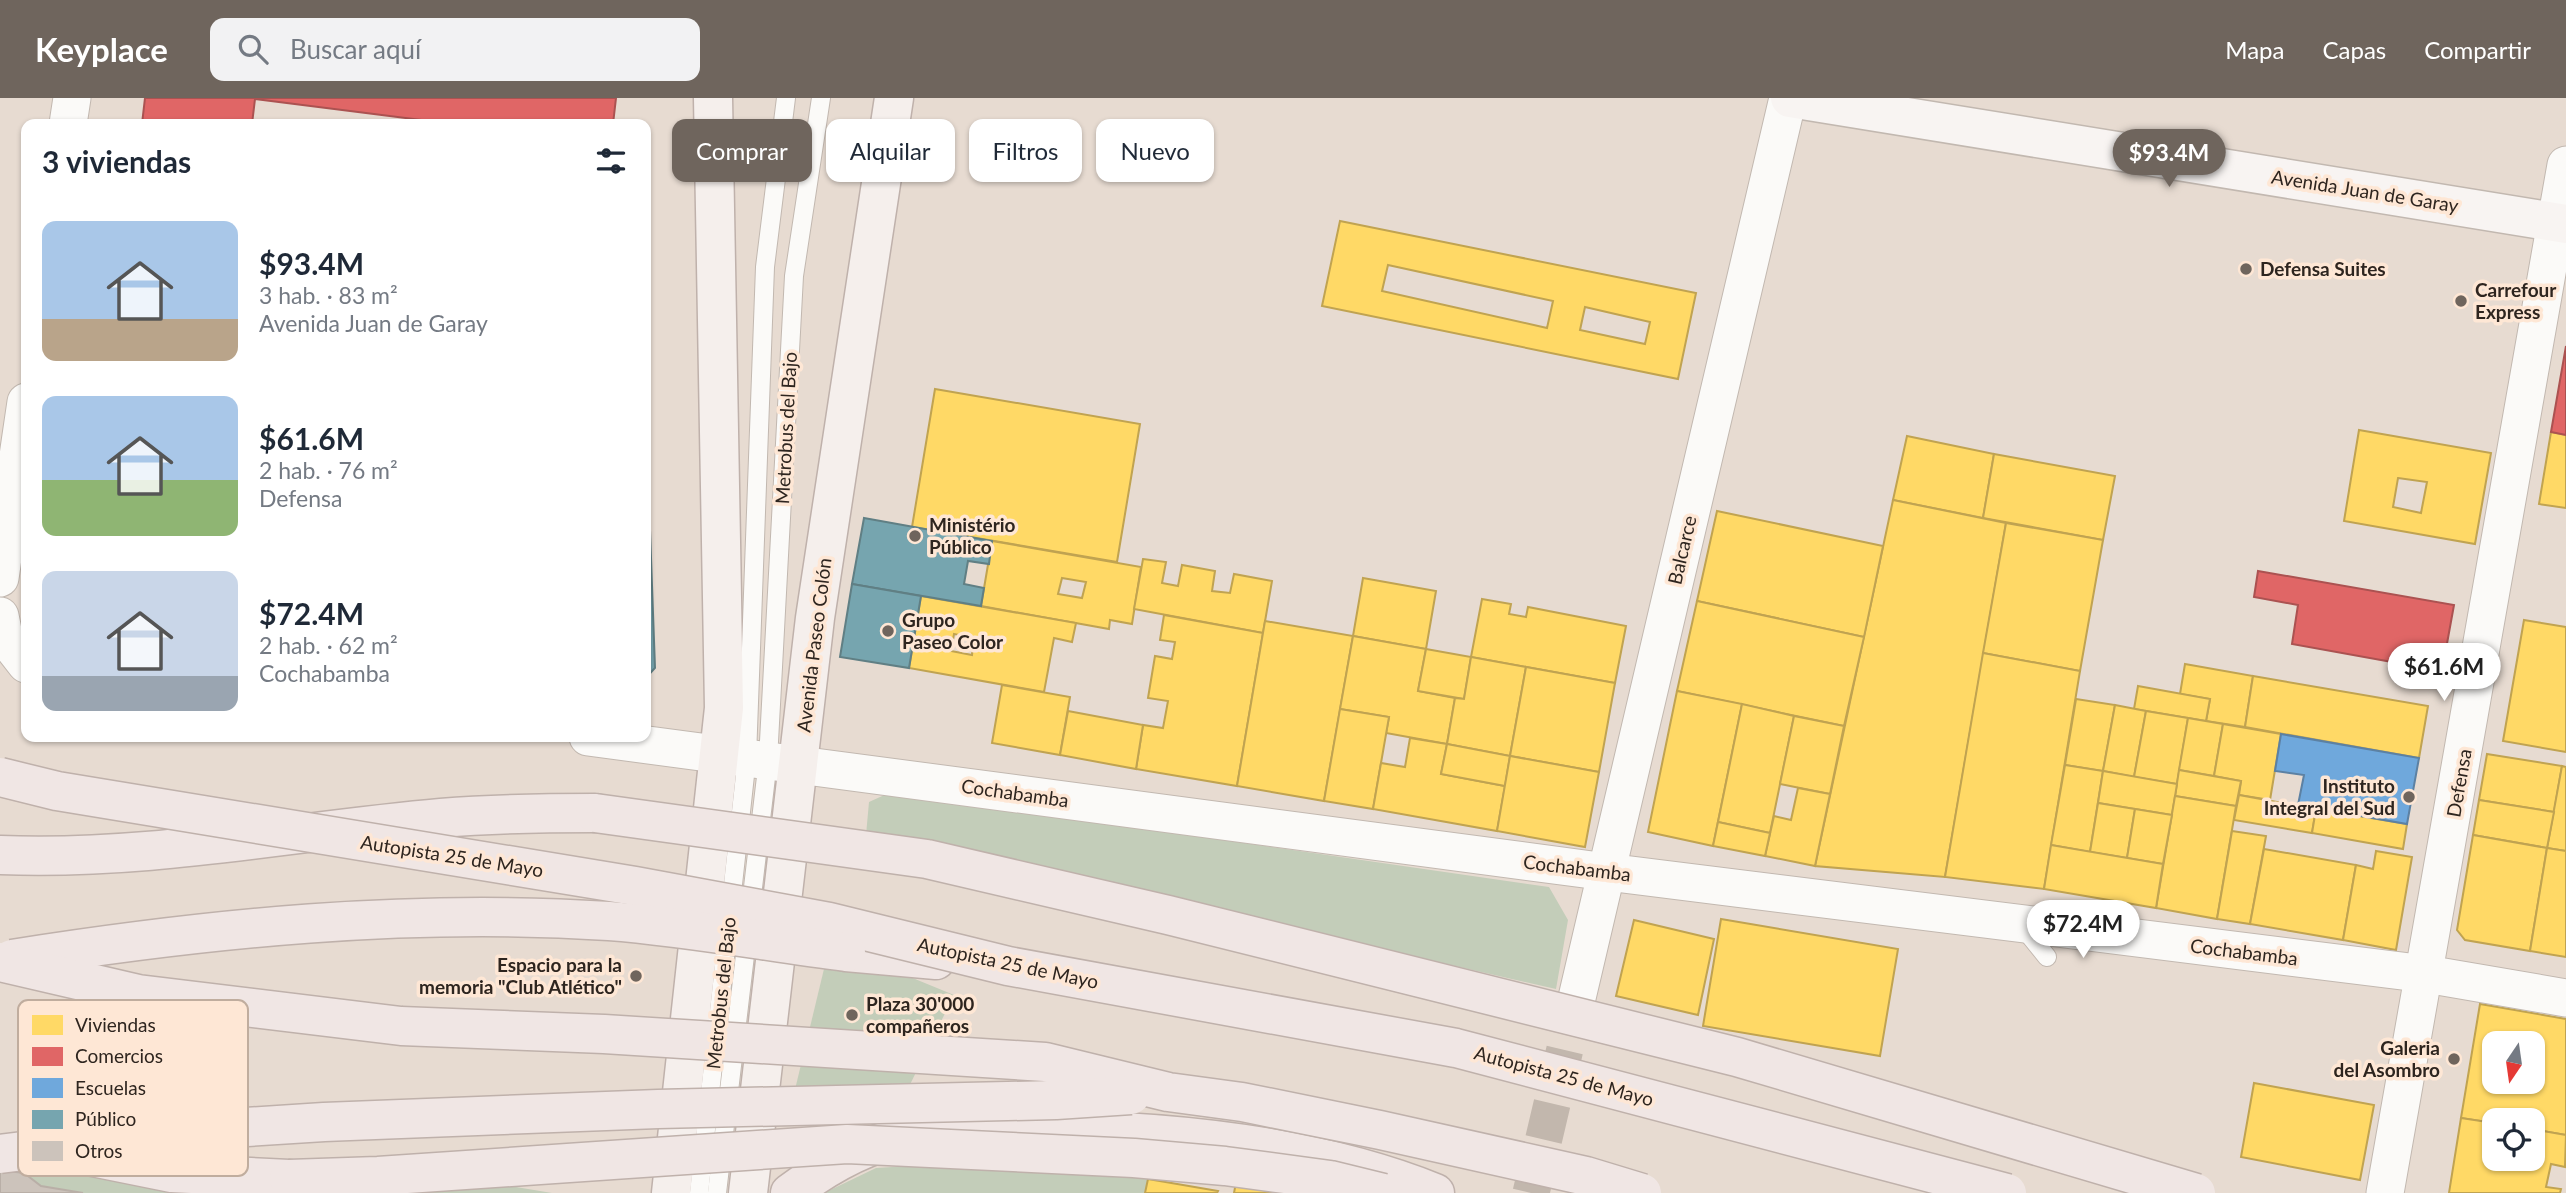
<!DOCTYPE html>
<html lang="es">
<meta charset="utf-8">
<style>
:root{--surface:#fff;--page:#f2f2f3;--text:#1f2937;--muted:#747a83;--accent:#6f655d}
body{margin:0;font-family:Lato,sans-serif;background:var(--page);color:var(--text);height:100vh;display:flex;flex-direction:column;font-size:26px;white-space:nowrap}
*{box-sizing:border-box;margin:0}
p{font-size:23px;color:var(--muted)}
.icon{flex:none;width:38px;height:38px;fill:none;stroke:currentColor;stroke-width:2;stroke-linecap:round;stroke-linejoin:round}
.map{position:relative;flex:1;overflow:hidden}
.details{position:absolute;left:21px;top:21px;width:630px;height:623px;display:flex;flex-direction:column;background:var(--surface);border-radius:14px;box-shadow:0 2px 5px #0004}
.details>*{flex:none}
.top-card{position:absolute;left:672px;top:21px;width:665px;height:63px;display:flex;gap:14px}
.needle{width:46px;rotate:193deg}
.controls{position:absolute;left:2482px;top:933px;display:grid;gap:14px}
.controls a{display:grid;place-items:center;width:63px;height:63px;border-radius:14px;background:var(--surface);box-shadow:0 2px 5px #0004;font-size:35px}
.price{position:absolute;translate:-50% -60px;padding:0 16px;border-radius:24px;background:#fff;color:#222;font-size:23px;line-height:46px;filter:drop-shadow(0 2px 4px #0008)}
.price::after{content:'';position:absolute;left:50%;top:42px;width:21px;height:16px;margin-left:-10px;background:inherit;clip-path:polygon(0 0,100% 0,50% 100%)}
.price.selected{background:var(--accent);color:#fff}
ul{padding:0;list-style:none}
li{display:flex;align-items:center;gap:21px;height:175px;padding:0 21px}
li span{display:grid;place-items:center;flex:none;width:196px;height:140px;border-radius:14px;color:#555}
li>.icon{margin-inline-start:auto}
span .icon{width:84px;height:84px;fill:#fffc;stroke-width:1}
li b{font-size:30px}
h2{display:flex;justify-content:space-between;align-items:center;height:84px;padding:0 21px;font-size:30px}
.chip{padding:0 24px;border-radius:14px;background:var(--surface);box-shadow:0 2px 5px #0004;font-size:24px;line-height:63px}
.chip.selected{background:var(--accent);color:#fff}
header{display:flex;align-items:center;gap:42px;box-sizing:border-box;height:98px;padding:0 35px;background:var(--accent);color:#fff}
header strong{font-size:33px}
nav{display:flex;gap:38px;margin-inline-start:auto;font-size:24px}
.search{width:490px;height:63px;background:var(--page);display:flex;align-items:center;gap:18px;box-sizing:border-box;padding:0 24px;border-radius:14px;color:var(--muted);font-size:26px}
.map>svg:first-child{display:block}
</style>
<header>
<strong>Keyplace</strong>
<div class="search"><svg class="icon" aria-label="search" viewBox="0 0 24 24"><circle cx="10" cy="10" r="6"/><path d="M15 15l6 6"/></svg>Buscar aquí</div>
<nav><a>Mapa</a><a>Capas</a><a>Compartir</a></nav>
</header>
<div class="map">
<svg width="2566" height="1095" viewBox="0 0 2566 1095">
<rect width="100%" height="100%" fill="#e7dbd1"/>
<!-- green -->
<g fill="#c3cdb9">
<path d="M891,694L1549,789L1568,822L1556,891L909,743L866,737L869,704Z"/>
<path d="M830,846L954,897L897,1013L792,1004Z"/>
<path d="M0,1048L244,1092L516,1089L552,1095H0Z"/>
<path d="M908,1068L1108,1075L1148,1081L1145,1095H824L876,1070Z"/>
</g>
<!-- homes -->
<g fill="#ffd966" stroke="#c0a351" stroke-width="2" fill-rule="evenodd">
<path d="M1340,123L1696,195L1678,281L1322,208ZM1388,167L1553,203L1547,230L1382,193ZM1585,209L1650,224L1645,246L1580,232Z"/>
<path d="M935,291L1140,326L1117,464L912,429Z"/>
<path d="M2359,332L2491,355L2475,446L2344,423ZM2398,380L2427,384L2421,415L2393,409Z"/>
<path d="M2551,334L2566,337V410L2539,406Z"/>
<path d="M1907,338L1994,356L1983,420L1893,402Z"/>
<path d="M1994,356L2115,378L2103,442L1983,420Z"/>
<path d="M1893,402L2006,425L1945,779L1815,768Z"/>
<path d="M1717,413L1883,448L1864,539L1697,503Z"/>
<path d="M2006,425L2103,442L2080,573L1983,555Z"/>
<path d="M992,443L1141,469L1132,526L1110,522L1109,531L981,508ZM1062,480L1086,484L1082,500L1058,496Z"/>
<path d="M1143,461L1166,464L1162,485L1178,488L1182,467L1215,473L1212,493L1230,495L1234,476L1272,483L1263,535L1134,511Z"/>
<path d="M1363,480L1436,493L1426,551L1353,538Z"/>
<path d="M921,498L1076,525L1072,544L1054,540L1044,594L909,570ZM954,536L974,540L972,557L951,553Z"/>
<path d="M1482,501L1511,506L1509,516L1526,519L1528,509L1626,528L1615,585L1471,559Z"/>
<path d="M1697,503L1864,539L1844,628L1677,593Z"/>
<path d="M1164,517L1263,535L1237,688L1136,671L1143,627L1163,630L1168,603L1148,600L1155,558L1172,561L1175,544L1160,542Z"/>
<path d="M2524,522L2566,529V654L2503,643Z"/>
<path d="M1265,523L1353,538L1324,703L1237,688Z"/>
<path d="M1353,538L1426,551L1418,593L1455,600L1447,646L1386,635L1389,619L1340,611Z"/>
<path d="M1426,551L1471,559L1464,601L1418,593Z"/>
<path d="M1983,555L2080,573L2044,791L1945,779Z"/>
<path d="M1471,559L1526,569L1510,658L1447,646L1455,600L1464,601Z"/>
<path d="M2185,566L2253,578L2245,629L2206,623L2210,601L2180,596Z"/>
<path d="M1526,569L1615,585L1599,674L1510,658Z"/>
<path d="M2253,578L2428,608L2419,660L2245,629Z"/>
<path d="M1002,587L1070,599L1060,657L992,645Z"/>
<path d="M2138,588L2210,601L2206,623L2134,611Z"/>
<path d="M1677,593L1742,606L1713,748L1648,734Z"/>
<path d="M2076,601L2115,607L2103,673L2065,667Z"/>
<path d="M1742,606L1794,618L1770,735L1718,724Z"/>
<path d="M2115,607L2146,613L2134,679L2103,673Z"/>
<path d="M1340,611L1389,619L1373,711L1324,703Z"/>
<path d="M1068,613L1143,627L1136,671L1060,657Z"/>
<path d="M2146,613L2188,620L2177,686L2134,679Z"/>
<path d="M1794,618L1844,628L1830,696L1780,686Z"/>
<path d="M2188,620L2223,626L2214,678L2179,672Z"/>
<path d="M2223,626L2281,636L2270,702L2239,697L2241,683L2214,678Z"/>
<path d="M1410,640L1447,646L1441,676L1505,688L1497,733L1373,711L1381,665L1405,669Z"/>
<path d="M1447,646L1510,658L1505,688L1441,676Z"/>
<path d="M2487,656L2562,668L2554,714L2479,702Z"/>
<path d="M1510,658L1599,674L1585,749L1497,733Z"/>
<path d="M2065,667L2103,673L2090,754L2051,747Z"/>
<path d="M2562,668L2566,669V753L2547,750Z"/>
<path d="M2179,672L2241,683L2236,708L2175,698Z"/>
<path d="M2103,673L2177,686L2172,717L2098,705Z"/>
<path d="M1798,690L1830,696L1815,768L1765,758L1774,718L1791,722Z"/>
<path d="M2239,697L2316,711L2312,735L2234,722Z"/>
<path d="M2175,698L2236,708L2217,821L2156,810Z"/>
<path d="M2479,702L2554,714L2547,750L2473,737Z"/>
<path d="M2098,705L2135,711L2127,760L2090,754Z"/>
<path d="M2135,711L2172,717L2163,766L2127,760Z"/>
<path d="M2316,711L2407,726L2403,751L2312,735Z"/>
<path d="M1718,724L1770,735L1765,758L1713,748Z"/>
<path d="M2232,733L2266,738L2250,826L2217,821Z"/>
<path d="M2473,737L2547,750L2530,853L2465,842L2457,832Z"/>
<path d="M2051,747L2163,766L2156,810L2044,791Z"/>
<path d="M2547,750L2566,753V859L2530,853Z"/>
<path d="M2264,751L2356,767L2343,842L2250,826Z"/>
<path d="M2376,753L2412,759L2396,852L2343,842L2356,767L2373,771Z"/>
<path d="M1721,821L1898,851L1880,958L1703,928Z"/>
<path d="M1634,822L1714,841L1698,917L1616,898Z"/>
<path d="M2480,906L2566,921V1037L2532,1031V1022H2494V1025L2461,1020ZM2494,945H2532V984H2494Z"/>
<path d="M2254,985L2374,1007L2360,1082L2241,1059Z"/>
<path d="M2461,1020L2494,1025V1060H2532V1031L2566,1037L2565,1069L2551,1066L2546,1089L2561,1091L2560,1095H2449Z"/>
<path d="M1237,1079L1303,1095H1234Z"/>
<path d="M1148,1081L1218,1093L1217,1095H1145Z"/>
</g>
<!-- shops -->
<g fill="#e06666" stroke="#ab5251" stroke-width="2">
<path d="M145,0H616L613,26H453L255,1L252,26H142Z"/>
<path d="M2566,248V337L2551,334Z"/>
<path d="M2258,473L2454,507L2442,573L2292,546L2298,507L2254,499Z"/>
</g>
<!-- schools -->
<path fill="#6fa8dc" stroke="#5c81a3" stroke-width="2" d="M2281,636L2419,660L2407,726L2298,707L2304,677L2275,673Z"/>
<!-- public -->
<g fill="#76a5af" stroke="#607f84" stroke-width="2">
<path d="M646,322L655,570L646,580Z"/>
<path d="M864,420L992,443L989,466L968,463L964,486L984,490L981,508L852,486Z"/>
<path d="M852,486L921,498L909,570L840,559Z"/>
</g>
<!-- building -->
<path fill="#ccc3bb" stroke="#b9afa7" stroke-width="2" d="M0,1072L24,1075L41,1088L83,1095H0Z"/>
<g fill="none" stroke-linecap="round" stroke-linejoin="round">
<!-- minor-tunnel -->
<path stroke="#c2b7ad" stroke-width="37" stroke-dasharray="37 18" stroke-linecap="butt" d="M1531,1095L1576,904"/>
<!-- service casing -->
<g stroke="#c2b8b0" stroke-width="20">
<g id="service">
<path d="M2022,828L2047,859"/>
<path d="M699,1095L747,659L765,169L786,0"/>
<path d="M717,1095L768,662L794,178L821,0"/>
</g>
</g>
<!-- minor casing -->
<g stroke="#c2b8b0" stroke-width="39">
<g id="minor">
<path d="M68,26L72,0"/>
<path d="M0,480L26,304"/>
<path d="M0,518L4,538L26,566"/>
<path d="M588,639L1607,774L2426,876L2566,900"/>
<path d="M1576,904L1788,0"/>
<path d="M2385,1095L2566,67"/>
</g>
</g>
<!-- secondary casing -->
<g stroke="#c2b8b0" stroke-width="41">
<path id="secondary" d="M1790,0L2566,126"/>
</g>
<!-- primary casing -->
<g stroke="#bfb1ab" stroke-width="41">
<g id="primary">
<path d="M671,1095L724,610L713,0"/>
<path d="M748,1095L815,520L894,0"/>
</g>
</g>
<!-- motorway casing -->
<g stroke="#bfb1ab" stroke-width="41">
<g id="motorway">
<path d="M0,757C148,763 294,733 441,720C492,716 544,715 595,715"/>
<path d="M846,854L936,862"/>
<path d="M53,1051L172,1075L289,1081"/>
<path d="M790,1095C823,1071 854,1052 893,1041C938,1029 986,1030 1031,1031C1161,1032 1314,1046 1435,1095"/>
</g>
</g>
<!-- service -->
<use href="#service" stroke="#fbfaf8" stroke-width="18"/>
<!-- minor -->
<use href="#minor" stroke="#fbfaf8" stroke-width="37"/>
<!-- secondary -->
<use href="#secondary" stroke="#f8f4f2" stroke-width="38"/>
<!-- primary -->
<use href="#primary" stroke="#f5efec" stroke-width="38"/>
<!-- motorway -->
<use href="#motorway" stroke="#f0e6e4" stroke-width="38"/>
<!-- motorway-bridge casing -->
<g stroke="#bfb1ab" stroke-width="41" stroke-linecap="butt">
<g id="motorway-bridge">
<path d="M0,679L57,693L635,788L829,824L1008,868L1456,950L2007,1095"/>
<path d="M595,715L927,761L1168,817L1737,959L2196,1095"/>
<path d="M12,861C209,830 409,810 609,823C688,829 767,844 846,854"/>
<path d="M0,864L138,896L401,928L604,936L1045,964L1168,994L1242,1004L1380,1032L1586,1078L1642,1095"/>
<path d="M0,1056L183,1033L324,1024L658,1011L1056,1002L1131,997"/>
<path d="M289,1081L378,1078L847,1046L1134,1060L1225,1068L1330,1082L1383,1095"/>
</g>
</g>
<!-- motorway-bridge -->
<use href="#motorway-bridge" stroke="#f0e6e4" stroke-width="38"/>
</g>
<!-- markers -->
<g fill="#6f655d" stroke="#fee7d5" stroke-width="2.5">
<circle cx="2246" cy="171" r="7"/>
<circle cx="2461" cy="203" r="7"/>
<circle cx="915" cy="438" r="7"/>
<circle cx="888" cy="533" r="7"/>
<circle cx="2409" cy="699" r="7"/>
<circle cx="636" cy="878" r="7"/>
<circle cx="852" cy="917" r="7"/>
<circle cx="2454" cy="961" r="7"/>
</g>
<g text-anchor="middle" stroke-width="7" stroke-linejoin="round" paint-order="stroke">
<!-- street labels -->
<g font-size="19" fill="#2e251f" stroke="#fee7d5">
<text transform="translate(2365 93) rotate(9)" y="7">Avenida Juan de Garay</text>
<text transform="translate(786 330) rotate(-87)" y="7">Metrobus del Bajo</text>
<text transform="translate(1682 452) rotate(-77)" y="7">Balcarce</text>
<text transform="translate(814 547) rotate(-83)" y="7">Avenida Paseo Colón</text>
<text transform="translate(2459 685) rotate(-80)" y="7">Defensa</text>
<text transform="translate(1015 695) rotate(8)" y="7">Cochabamba</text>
<text transform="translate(452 758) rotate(9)" y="7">Autopista 25 de Mayo</text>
<text transform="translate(1577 770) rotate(7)" y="7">Cochabamba</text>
<text transform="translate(2244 854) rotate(7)" y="7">Cochabamba</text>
<text transform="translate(1008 865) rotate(12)" y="7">Autopista 25 de Mayo</text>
<text transform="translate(721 895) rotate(-84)" y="7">Metrobus del Bajo</text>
<text transform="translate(1564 978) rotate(15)" y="7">Autopista 25 de Mayo</text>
</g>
<!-- poi labels -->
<g font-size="19" font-weight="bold" fill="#2e251f" stroke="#fee7d5" text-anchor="start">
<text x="2260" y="178">Defensa Suites</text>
<text x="2475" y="199">Carrefour<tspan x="2475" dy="22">Express</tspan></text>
<text x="929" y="434">Ministério<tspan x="929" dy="22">Público</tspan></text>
<text x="902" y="529">Grupo<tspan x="902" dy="22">Paseo Color</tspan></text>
<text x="2395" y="695" text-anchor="end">Instituto<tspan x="2395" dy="22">Integral del Sud</tspan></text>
<text x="622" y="874" text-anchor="end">Espacio para la<tspan x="622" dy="22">memoria "Club Atlético"</tspan></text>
<text x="866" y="913">Plaza 30'000<tspan x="866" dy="22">compañeros</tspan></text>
<text x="2440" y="957" text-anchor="end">Galeria<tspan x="2440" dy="22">del Asombro</tspan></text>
</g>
</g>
<!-- legend -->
<rect x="18" y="902" width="230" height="176" rx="10" fill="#fee7d5" stroke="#c0ad9e" stroke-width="2"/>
<rect x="32" y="917" width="31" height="20" fill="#ffd966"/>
<rect x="32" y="949" width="31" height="19" fill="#e06666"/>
<rect x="32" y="980" width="31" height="20" fill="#6fa8dc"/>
<rect x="32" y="1012" width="31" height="19" fill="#76a5af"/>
<rect x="32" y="1043" width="31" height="20" fill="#ccc3bb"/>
<g font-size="19" fill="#2e251f">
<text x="75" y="934">Viviendas</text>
<text x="75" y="965">Comercios</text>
<text x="75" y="997">Escuelas</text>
<text x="75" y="1028">Público</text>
<text x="75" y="1060">Otros</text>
</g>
</svg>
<div class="controls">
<a><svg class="needle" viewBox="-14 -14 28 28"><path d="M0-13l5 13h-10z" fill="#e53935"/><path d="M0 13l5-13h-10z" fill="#747a83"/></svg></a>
<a><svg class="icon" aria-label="locate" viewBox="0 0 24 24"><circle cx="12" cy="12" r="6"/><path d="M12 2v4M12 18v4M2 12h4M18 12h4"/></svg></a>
</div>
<b class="price selected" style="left:2169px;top:91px">$93.4M</b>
<b class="price" style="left:2444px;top:605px">$61.6M</b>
<b class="price" style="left:2083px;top:862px">$72.4M</b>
<div class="top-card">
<a class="chip selected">Comprar</a>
<a class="chip">Alquilar</a>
<a class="chip">Filtros</a>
<a class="chip">Nuevo</a>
</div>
<section class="details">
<h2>3 viviendas<svg class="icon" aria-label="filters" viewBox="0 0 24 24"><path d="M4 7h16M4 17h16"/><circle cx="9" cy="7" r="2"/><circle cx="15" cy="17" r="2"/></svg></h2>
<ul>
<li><span style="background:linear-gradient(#a9c7e8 70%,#b9a48a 0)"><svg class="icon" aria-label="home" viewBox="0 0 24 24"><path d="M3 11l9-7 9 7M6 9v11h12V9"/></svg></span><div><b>$93.4M</b><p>3 hab. · 83 m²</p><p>Avenida Juan de Garay</p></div></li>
<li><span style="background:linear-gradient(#a9c7e8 60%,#8fb573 0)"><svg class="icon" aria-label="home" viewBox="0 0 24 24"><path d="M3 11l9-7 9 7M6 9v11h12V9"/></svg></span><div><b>$61.6M</b><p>2 hab. · 76 m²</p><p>Defensa</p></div></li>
<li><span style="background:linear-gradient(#c9d6e8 75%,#9aa5b1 0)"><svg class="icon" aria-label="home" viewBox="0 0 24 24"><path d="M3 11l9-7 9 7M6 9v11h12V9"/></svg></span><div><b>$72.4M</b><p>2 hab. · 62 m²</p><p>Cochabamba</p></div></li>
</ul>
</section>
</div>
